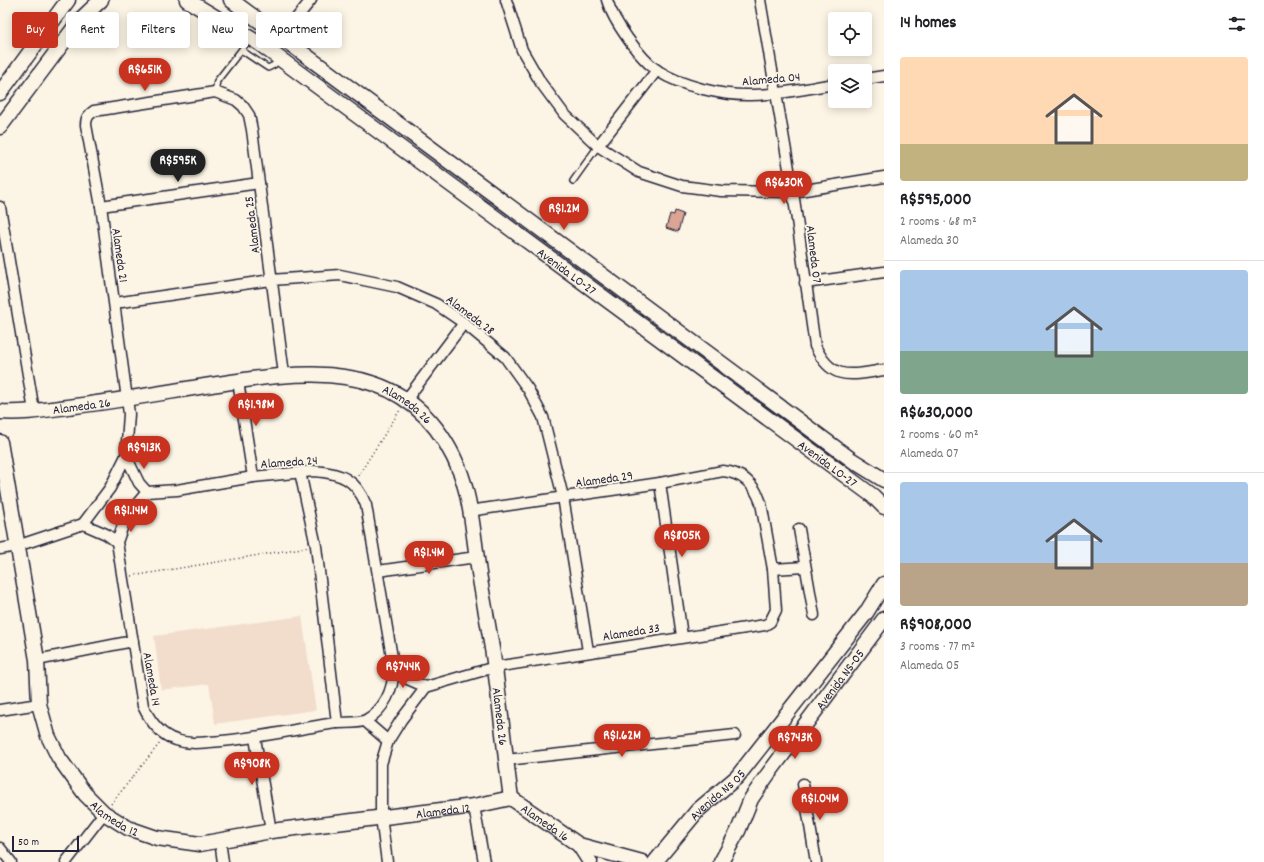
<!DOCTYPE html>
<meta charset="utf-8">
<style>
:root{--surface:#fff;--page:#f2f2f2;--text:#202124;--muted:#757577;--line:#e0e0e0;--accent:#c8321e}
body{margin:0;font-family:Dekko,sans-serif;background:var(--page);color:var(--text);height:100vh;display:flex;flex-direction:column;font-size:15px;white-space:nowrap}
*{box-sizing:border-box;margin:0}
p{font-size:13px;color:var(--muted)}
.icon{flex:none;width:22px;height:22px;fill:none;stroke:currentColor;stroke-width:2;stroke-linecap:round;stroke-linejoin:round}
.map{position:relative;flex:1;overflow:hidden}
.side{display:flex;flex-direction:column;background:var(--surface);width:380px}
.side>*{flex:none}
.guide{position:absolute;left:12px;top:12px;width:380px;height:36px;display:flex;gap:8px}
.fabs{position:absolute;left:828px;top:12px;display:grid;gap:8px}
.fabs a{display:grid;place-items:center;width:44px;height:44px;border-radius:4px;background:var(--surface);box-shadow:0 2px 10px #0003;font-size:20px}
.scale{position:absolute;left:12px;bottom:10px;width:67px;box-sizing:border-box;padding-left:4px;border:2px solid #22223b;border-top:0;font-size:11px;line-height:14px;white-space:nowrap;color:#22223b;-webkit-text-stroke:3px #fcf5e5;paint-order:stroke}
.price{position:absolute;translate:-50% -34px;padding:0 9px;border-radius:14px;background:var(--accent);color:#fff;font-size:13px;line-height:26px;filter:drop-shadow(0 1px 2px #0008)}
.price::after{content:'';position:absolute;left:50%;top:24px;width:12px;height:9px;margin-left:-6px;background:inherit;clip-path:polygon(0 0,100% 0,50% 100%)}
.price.selected{background:#222;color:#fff}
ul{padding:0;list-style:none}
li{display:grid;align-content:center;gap:8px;height:212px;padding:0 16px}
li+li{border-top:1px solid var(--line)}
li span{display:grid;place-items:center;height:124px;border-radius:4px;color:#555}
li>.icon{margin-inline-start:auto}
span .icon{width:72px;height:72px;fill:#fffc;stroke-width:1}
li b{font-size:17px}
h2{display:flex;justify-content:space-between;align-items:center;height:48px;padding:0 16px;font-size:17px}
.tag{padding:0 14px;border-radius:4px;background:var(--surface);box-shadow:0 2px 10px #0003;font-size:14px;line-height:36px}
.tag.selected{background:var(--accent);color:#fff}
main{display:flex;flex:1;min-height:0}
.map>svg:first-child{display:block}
</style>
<main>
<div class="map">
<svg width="884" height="862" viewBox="0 0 884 862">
<rect width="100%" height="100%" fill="#fcf5e5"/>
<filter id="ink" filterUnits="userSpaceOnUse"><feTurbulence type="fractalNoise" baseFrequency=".025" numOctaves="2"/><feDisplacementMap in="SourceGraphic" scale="8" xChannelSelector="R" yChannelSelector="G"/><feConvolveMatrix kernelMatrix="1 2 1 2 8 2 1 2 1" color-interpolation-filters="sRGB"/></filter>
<g filter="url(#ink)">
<!-- built -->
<path fill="#f2ddcd" d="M302,616L316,710L215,724L209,684L161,690L154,636Z"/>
<!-- building -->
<path fill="#dba494" stroke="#22223b" d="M675,211L683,214L678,232L666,228L670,214L674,215Z"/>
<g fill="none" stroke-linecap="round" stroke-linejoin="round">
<!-- lane casing -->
<g stroke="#22223b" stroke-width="8">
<g id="lane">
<path d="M249,38L242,49L244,52L268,68L274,65L278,59"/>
<path d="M215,92L217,81L242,49"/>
<path d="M573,181L598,146"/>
</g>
</g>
<!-- street casing -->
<g stroke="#22223b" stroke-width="13">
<g id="street">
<path d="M506,0L522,50L541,83L564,114L598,146L639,172L682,186L721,191L793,192L884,177"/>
<path d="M607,0C613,21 640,59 658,71C681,86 723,96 751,95C779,95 808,88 835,84"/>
<path d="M760,0L793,192L815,346C832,382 850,375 884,370"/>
<path d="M271,31L291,25L311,0"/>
<path d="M865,79L884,76"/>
<path d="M598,146L657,70"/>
<path d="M101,206L259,183"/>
<path d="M0,207L34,411"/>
<path d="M805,283L884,272"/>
<path d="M115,303L271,280L340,275L397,287L436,304L464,323L505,357L528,389L543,417L563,497L588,651"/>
<path d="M238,381L253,477"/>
<path d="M406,400L464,323"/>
<path d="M126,456L139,483L147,492"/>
<path d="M314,471C341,473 356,479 366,505L394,669C393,689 385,709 366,720C359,724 345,722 336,723C294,729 252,740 209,742C198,743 187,744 176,740C160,735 150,721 143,706L117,542L126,517L147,492L177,490L253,477Z"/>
<path d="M300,472L316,546L337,723"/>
<path d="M660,483L682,636"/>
<path d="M83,524L106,534L117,542"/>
<path d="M799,529L814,615"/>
<path d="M0,549L17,546L83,524L110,488L126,456L129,414L127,399L101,206L86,125C86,118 88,115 94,111L215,92L236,100L243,106L249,115L252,130L284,374"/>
<path d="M773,569L805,567"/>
<path d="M378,571L476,557"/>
<path d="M37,660L133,641"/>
<path d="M394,669L403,677L426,687"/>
<path d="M0,710L39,704"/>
<path d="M365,721L388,741"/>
<path d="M255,738L271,831"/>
<path d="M506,760L735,735"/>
<path d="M803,784L816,862"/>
<path d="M474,806L484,862"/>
<path d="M220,841L223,862"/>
<path d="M0,848L11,862"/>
<path d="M66,862L104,813"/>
<path d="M387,862L381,817V764L388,741L401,720L426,687L495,667L765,625L770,622L776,610L773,569L761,503C755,485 743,473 723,471L660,483L469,511"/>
</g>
</g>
<!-- secondary casing -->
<g stroke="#22223b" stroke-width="17">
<g id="secondary">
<path id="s1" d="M187,0L260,44L873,496L884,507"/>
<path d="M231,0L852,460L884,480"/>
<path d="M0,93L68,0"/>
<path d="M0,127L80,20L101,0"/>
<path id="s2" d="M0,412C25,414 50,409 75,406C132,399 188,388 245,380C340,366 422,373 461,474C472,505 474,541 479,573C484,605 491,637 495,669C501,712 505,755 511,798"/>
<path id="s3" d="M0,442L37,660L39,704L48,736L59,758L85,794L104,813L128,828L157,838L200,844L271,831L474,806L511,798"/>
<path id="s4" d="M511,798L579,845L642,862"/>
<path d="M579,845L590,862"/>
<path id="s5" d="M655,862L698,810L737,777L866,613L884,584"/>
<path id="s6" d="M721,862L738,831L751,799L766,777L884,619"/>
</g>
</g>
<!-- path -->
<g stroke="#22223b" stroke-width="1.5" stroke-dasharray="1 3" stroke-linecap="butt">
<path d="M358,476L400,410"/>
<path d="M132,576L308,547"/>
<path d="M111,804L160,743"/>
</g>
<!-- lane -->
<use href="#lane" stroke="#fcf5e5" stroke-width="5"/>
<!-- street -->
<use href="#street" stroke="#fcf5e5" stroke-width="10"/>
<!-- secondary -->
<use href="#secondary" stroke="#fcf5e5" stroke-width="14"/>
</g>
</g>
<g text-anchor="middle" stroke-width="3.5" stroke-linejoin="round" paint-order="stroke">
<!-- street labels -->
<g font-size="13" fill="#22223b" stroke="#fcf5e5">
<text transform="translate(771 78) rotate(-5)" y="5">Alameda 04</text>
<text transform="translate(251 225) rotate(-97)" y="5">Alameda 25</text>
<text transform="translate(815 254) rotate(83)" y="5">Alameda 07</text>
<text transform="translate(121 255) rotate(82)" y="5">Alameda 21</text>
<text dy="5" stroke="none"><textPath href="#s1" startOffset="467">Avenida LO-27</textPath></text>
<text transform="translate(471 314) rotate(37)" y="5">Alameda 28</text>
<text dy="5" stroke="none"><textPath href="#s2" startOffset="82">Alameda 26</textPath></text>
<text dy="5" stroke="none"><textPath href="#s2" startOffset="417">Alameda 26</textPath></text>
<text transform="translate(289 461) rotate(-4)" y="5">Alameda 24</text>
<text dy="5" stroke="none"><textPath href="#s1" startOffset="791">Avenida LO-27</textPath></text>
<text transform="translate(604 478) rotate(-8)" y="5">Alameda 29</text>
<text transform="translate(631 631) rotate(-9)" y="5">Alameda 33</text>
<text transform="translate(153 679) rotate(80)" y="5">Alameda 14</text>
<text dy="5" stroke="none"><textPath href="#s6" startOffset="219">Avenida NS-05</textPath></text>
<text dy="5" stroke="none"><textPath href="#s2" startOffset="753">Alameda 26</textPath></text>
<text dy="5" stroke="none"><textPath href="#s5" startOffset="92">Avenida Ns 05</textPath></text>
<text dy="5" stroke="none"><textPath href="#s3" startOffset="742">Alameda 12</textPath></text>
<text dy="5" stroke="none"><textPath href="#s3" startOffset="406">Alameda 12</textPath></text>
<text dy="5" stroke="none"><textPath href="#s4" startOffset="42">Alameda 16</textPath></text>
</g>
</g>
</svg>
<div class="fabs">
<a><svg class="icon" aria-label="locate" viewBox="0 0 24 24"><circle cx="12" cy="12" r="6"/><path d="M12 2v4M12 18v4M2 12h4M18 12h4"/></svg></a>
<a><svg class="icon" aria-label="layers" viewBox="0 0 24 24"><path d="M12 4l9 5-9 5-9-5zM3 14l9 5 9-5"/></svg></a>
</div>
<div class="scale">50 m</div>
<b class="price" style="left:145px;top:92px">R$651K</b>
<b class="price selected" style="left:178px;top:183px">R$595K</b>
<b class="price" style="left:784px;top:205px">R$630K</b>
<b class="price" style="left:564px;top:231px">R$1.2M</b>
<b class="price" style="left:256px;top:427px">R$1.98M</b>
<b class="price" style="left:144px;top:470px">R$913K</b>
<b class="price" style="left:131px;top:533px">R$1.14M</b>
<b class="price" style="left:682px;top:558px">R$805K</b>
<b class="price" style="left:429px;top:575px">R$1.4M</b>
<b class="price" style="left:403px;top:689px">R$744K</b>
<b class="price" style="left:622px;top:758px">R$1.62M</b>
<b class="price" style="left:795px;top:760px">R$743K</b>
<b class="price" style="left:252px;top:786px">R$908K</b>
<b class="price" style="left:820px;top:821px">R$1.04M</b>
<div class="guide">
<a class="tag selected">Buy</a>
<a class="tag">Rent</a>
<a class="tag">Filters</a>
<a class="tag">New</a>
<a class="tag">Apartment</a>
</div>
</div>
<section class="side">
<h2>14 homes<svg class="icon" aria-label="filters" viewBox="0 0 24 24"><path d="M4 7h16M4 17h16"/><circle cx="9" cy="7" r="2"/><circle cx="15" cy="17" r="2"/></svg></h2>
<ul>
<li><span style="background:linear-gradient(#ffd9b3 70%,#c2b280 0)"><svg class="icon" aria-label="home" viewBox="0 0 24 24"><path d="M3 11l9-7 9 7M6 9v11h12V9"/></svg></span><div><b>R$595,000</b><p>2 rooms · 68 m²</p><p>Alameda 30</p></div></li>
<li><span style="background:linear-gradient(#a9c7e8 65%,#7fa58c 0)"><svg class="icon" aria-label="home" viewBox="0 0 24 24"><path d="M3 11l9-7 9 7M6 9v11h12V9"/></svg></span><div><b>R$630,000</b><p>2 rooms · 60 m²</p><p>Alameda 07</p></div></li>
<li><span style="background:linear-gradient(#a9c7e8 65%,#b9a48a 0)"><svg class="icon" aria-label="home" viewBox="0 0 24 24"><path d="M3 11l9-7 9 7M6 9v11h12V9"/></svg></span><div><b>R$908,000</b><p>3 rooms · 77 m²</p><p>Alameda 05</p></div></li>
</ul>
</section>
</main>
